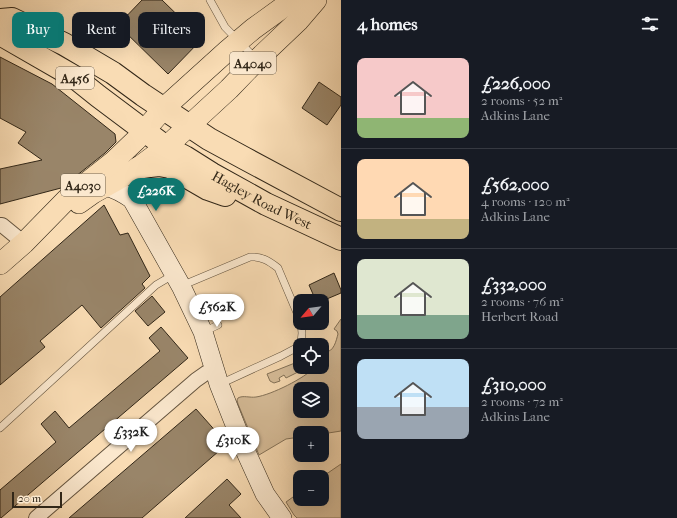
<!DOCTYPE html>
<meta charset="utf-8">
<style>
:root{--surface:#171b24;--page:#242831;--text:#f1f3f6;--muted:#9ea1a6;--line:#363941;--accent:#0f766e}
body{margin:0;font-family:"IM FELL French Canon",serif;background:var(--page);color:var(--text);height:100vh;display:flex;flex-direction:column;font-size:15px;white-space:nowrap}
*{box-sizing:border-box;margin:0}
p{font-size:13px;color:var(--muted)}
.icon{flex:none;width:22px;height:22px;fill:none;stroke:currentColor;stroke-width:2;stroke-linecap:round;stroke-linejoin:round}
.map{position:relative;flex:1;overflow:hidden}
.sheet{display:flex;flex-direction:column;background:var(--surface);width:336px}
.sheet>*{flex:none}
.hud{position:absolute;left:12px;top:12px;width:269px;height:36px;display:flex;gap:8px}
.needle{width:26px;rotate:241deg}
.fabs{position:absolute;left:293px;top:294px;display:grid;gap:8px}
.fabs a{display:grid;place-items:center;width:36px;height:36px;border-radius:8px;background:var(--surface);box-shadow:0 4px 16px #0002;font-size:20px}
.scale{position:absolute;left:12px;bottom:10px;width:50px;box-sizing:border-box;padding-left:4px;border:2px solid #322718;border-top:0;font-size:11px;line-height:14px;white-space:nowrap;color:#322718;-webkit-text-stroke:3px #fbe8ce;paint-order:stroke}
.price{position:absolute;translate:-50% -34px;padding:0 9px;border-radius:14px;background:#fff;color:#222;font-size:13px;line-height:26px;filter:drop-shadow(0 1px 2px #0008)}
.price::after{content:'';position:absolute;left:50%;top:24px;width:12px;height:9px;margin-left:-6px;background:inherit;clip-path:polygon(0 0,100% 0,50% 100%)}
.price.selected{background:var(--accent);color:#fff}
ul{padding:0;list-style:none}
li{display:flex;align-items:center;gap:12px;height:100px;padding:0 16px}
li+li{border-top:1px solid var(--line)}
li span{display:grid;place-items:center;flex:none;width:112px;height:80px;border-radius:8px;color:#555}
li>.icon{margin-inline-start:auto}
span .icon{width:48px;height:48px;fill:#fffc;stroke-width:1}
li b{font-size:17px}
h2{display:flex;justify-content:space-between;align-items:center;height:48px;padding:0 16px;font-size:17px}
.pill{padding:0 14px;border-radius:8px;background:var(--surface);box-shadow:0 4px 16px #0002;font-size:14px;line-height:36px}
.pill.selected{background:var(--accent);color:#fff}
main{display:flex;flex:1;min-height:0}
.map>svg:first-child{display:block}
</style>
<main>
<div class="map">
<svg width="341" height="518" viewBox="0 0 341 518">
<rect width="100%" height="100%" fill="#f9dcb4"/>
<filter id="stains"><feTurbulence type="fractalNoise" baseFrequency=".005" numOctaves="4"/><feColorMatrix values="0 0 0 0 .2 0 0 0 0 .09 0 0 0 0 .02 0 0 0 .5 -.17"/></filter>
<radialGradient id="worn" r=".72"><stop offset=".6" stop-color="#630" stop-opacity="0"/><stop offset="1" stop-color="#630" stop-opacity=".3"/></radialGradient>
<!-- green -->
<g fill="#d7bd99" stroke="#847258" fill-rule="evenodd">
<path d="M341,319V431L322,434V433H300V437L286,439L259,455L238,404L237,400L238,398C243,395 250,398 256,397C271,395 305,378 315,367H322V358L325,352C334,352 336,341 338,334L337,331L334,329ZM300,389H322V411H300Z"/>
<path d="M300,361V367H305L300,371L286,378L284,375L279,378L280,381L274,383L270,381L267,374Z"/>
<path d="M341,464V518H297L294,515L286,502L300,492V499H322V477Z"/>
</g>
<!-- building -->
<g fill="#998569" stroke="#322718">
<path d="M142,0H162L202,39L168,74L118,25Z"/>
<path d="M0,57L52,84L115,134L116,142L105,153L61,188L0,204V169L42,160L18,143L26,132L0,118Z"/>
<path d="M319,82L341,97V105L327,125L302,108Z"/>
<path d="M104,205L120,235L128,233L150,276L142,284L145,288L101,328L82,305L40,341L45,347L0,385V297Z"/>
<path d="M334,273L341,290V293L322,301H316L309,285Z"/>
<path d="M152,296L165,312L148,326L135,311Z"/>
<path d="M161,327L188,358L1,518H0V490L56,442L41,424L55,411L69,428L160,351L149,338Z"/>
<path d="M196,409L227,444L142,518H69Z"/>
<path d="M227,479L241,494L229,505L241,518H185Z"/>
</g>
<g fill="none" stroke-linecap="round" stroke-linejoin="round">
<!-- lane casing -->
<g stroke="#64543f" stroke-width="8">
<g id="lane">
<path d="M210,0L225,27L255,58"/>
<path d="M181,286L250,257C261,256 269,261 278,268L300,320"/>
<path d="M203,332L218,325"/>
<path d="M220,384L281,356L296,348L301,343L302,333L301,323"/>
<path d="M0,428L156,285L173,275"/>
</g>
</g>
<!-- street casing -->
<g stroke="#64543f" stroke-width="16">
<g id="street">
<path d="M0,225H2L24,243"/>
<path d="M36,518L196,380L206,373L214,369"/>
</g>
</g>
<!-- secondary casing -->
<g stroke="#322718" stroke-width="20">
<path id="secondary" d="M106,186C116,189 123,193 132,199L181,286L203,332L219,384L245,450L265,494L282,518"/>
</g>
<!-- primary casing -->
<g stroke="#322718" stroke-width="22">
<g id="primary">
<path d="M79,203L93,193L138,168L166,147L229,89L257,60L298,21L316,0"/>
<path d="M0,264L24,243L70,196L113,162L136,140L164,108L227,51L253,29L293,0"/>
</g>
</g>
<!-- highway casing -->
<g stroke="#322718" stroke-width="24">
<g id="highway">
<path d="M0,20L12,19L64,44L113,73L143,95L209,139L244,158L341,210"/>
<path id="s1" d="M0,34L73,76L98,96L166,147L185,157L212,174L266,204L341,239"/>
<path d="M138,168L150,166L159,165L170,167L208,189L225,195"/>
</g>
</g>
<!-- lane -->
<use href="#lane" stroke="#fbe8ce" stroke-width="7"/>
<!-- street -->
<use href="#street" stroke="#fbe8ce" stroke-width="14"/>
<!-- secondary -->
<use href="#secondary" stroke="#fbe8ce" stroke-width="19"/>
<!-- primary -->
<use href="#primary" stroke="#f9dcb4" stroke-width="21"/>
<!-- highway -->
<use href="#highway" stroke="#f9dcb4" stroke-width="22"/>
</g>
<g text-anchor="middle" stroke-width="4" stroke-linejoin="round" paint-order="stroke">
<!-- shield labels -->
<g fill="#fbe8ce" stroke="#6e614f" stroke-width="1">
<rect x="230" y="52" width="46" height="22" rx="3"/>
<rect x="56" y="67" width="38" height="22" rx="3"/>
<rect x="61" y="174" width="44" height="22" rx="3"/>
</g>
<g font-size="13" font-weight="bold" fill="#322718">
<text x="253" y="68">A4040</text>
<text x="75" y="83">A456</text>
<text x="83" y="190">A4030</text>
</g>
<!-- street labels -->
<g font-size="14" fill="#322718" stroke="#fbe8ce">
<text dy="5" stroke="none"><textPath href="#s1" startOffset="311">Hagley Road West</textPath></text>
</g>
</g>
<rect width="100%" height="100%" filter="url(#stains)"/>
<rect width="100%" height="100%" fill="url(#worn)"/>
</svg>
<div class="fabs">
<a><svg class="needle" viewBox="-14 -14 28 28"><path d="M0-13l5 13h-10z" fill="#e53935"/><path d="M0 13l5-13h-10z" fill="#9ea1a6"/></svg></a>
<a><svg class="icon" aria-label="locate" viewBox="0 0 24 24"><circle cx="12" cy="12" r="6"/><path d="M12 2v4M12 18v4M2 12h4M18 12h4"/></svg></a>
<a><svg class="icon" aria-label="layers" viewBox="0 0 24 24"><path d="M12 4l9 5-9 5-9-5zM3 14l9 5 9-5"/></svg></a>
<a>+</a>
<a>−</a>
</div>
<div class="scale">20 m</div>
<b class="price selected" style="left:156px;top:212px">£226K</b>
<b class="price" style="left:217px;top:328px">£562K</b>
<b class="price" style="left:131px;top:453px">£332K</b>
<b class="price" style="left:233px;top:461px">£310K</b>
<div class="hud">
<a class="pill selected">Buy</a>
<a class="pill">Rent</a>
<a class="pill">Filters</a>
</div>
</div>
<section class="sheet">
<h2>4 homes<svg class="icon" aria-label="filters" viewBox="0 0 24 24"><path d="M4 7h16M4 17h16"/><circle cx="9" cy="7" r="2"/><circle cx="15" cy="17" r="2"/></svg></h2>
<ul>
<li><span style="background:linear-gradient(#f6c9c9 75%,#8fb573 0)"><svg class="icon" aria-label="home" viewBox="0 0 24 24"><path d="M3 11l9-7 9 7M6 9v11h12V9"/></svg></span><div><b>£226,000</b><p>2 rooms · 52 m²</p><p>Adkins Lane</p></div></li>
<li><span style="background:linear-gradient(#ffd9b3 75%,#c2b280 0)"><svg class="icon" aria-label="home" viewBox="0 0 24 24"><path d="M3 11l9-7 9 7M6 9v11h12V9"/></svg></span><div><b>£562,000</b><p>4 rooms · 120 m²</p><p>Adkins Lane</p></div></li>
<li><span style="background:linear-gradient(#dfe7d0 70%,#7fa58c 0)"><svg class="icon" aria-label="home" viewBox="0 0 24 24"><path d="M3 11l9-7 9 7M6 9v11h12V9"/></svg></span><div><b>£332,000</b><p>2 rooms · 76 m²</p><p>Herbert Road</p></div></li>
<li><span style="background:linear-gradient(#bfe0f5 60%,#9aa5b1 0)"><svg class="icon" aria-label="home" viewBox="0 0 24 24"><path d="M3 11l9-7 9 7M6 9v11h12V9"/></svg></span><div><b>£310,000</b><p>2 rooms · 72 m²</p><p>Adkins Lane</p></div></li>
</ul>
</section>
</main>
